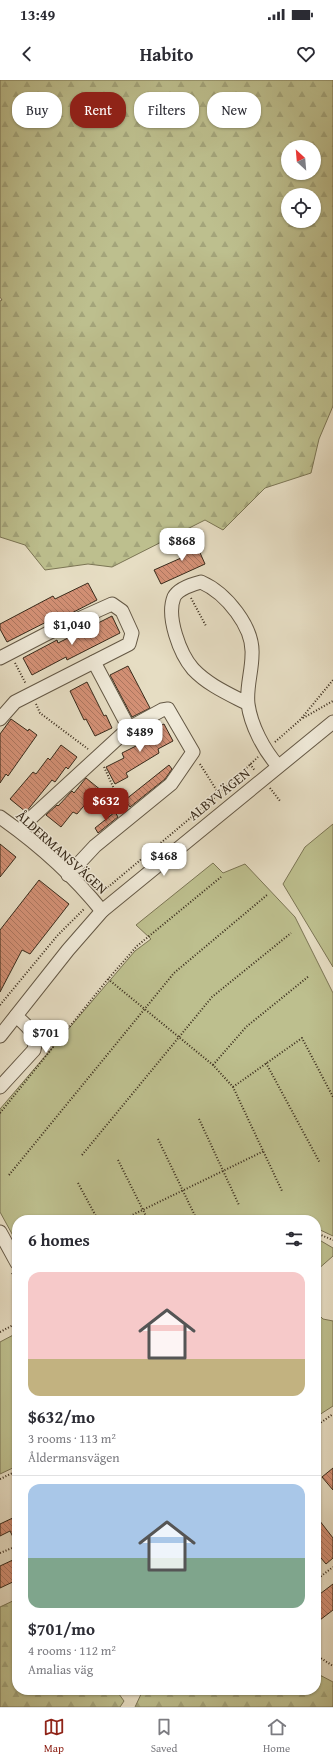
<!DOCTYPE html>
<meta charset="utf-8">
<style>
:root{--surface:#fff;--page:#f2f2f3;--text:#2b2b33;--muted:#7c7c81;--line:#e1e1e2;--accent:#8f2418}
body{margin:0;font-family:"Gentium Book Plus",serif;background:var(--page);color:var(--text);height:100vh;display:flex;flex-direction:column;font-size:15px;white-space:nowrap}
*{box-sizing:border-box;margin:0}
p{font-size:13px;color:var(--muted)}
.icon{flex:none;width:22px;height:22px;fill:none;stroke:currentColor;stroke-width:2;stroke-linecap:round;stroke-linejoin:round}
.map{position:relative;flex:1;overflow:hidden}
.details{position:absolute;left:12px;top:1135px;width:309px;height:480px;display:flex;flex-direction:column;background:var(--surface);border-radius:16px;box-shadow:0 1px 3px #0004}
.details>*{flex:none}
.guide{position:absolute;left:12px;top:12px;width:309px;height:36px;display:flex;gap:8px}
.needle{width:26px;rotate:334deg}
.buttons{position:absolute;left:281px;top:60px;display:grid;gap:8px}
.buttons a{display:grid;place-items:center;width:40px;height:40px;border-radius:50%;background:var(--surface);box-shadow:0 1px 3px #0004;font-size:20px}
.price{position:absolute;translate:-50% -34px;padding:0 9px;border-radius:8px;background:#fff;color:#222;font-size:13px;line-height:26px;filter:drop-shadow(0 1px 2px #0008)}
.price::after{content:'';position:absolute;left:50%;top:24px;width:12px;height:9px;margin-left:-6px;background:inherit;clip-path:polygon(0 0,100% 0,50% 100%)}
.price.current{background:var(--accent);color:#fff}
ul{padding:0;list-style:none}
li{display:grid;align-content:center;gap:8px;height:212px;padding:0 16px}
li+li{border-top:1px solid var(--line)}
li span{display:grid;place-items:center;height:124px;border-radius:12px;color:#555}
li>.icon{margin-inline-start:auto}
span .icon{width:72px;height:72px;fill:#fffc;stroke-width:1}
li b{font-size:17px}
h2{display:flex;justify-content:space-between;align-items:center;height:48px;padding:0 16px;font-size:17px}
.tag{padding:0 14px;border-radius:16px;background:var(--surface);box-shadow:0 1px 3px #0004;font-size:14px;line-height:36px}
.tag.current{background:var(--accent);color:#fff}
.status{display:flex;justify-content:space-between;align-items:center;height:28px;padding:0 20px;background:var(--surface);direction:ltr}
.status svg{height:11px;fill:currentColor}
header{display:flex;justify-content:space-between;align-items:center;height:52px;padding:0 16px;background:var(--surface);font-size:18px;font-weight:800}
.dock{display:flex;justify-content:space-around;align-items:center;height:56px;border-top:1px solid var(--line);background:var(--surface);font-size:11px;color:var(--muted)}
.dock a{display:grid;justify-items:center;gap:2px}
.dock .current{color:var(--accent)}
.map>svg:first-child{display:block}
</style>
<div class="status"><b>13:49</b><svg viewBox="0 0 49 12"><path d="M0 12V9h3v3zM5 12V6h3v6zM10 12V3h3v9zM15 12V0h3v12zM26 1h20v11H26zM47 4h2v5h-2z"/></svg></div>
<header><svg class="icon" aria-label="back" viewBox="0 0 24 24"><path d="M15 5l-7 7 7 7"/></svg>Habito<svg class="icon" aria-label="heart" viewBox="0 0 24 24"><path d="M12 20l-8-8c-3-5 5-10 8-4 3-6 11-1 8 4z"/></svg></header>
<div class="map">
<svg width="333" height="1627" viewBox="0 0 333 1627">
<defs>
<pattern id="forest-firs" width="22" height="20" patternUnits="userSpaceOnUse"><rect width="22" height="20" fill="#bdbf8e"/><path d="M5 1l3.5 6h-7zM16 11l3.5 6h-7z" fill="#a3a47a"/></pattern>
<pattern id="building-back-hatch" width="6" height="6" patternUnits="userSpaceOnUse"><rect width="6" height="6" fill="#d39075"/><path d="M-1 5l2 2M0 0l6 6M5-1l2 2" fill="none" stroke="#ac765f"/></pattern>
</defs>
<rect width="100%" height="100%" fill="#e6ddc3"/>
<filter id="stains"><feTurbulence type="fractalNoise" baseFrequency=".005" numOctaves="4"/><feColorMatrix values="0 0 0 0 .2 0 0 0 0 .09 0 0 0 0 .02 0 0 0 .5 -.17"/></filter>
<radialGradient id="worn" r=".72"><stop offset=".6" stop-color="#630" stop-opacity="0"/><stop offset="1" stop-color="#630" stop-opacity=".3"/></radialGradient>
<!-- green -->
<g fill="#bdbf8e" stroke="#7b7554">
<path d="M333,744V887L283,804L305,767Z"/>
<path d="M213,783L223,793L245,784L295,837L333,913V1156L316,1148V1140H17V1163L0,1132V1029L135,871L151,859L136,845Z"/>
<path d="M316,1158L333,1168V1176L316,1191Z"/>
<path d="M316,1232L323,1239L333,1241V1326L316,1337V1282L320,1279L316,1274Z"/>
<path d="M17,1253V1386L0,1394V1262Z"/>
</g>
<!-- forest -->
<g fill="url(#forest-firs)" stroke="#7b7554" fill-rule="evenodd">
<path d="M0,0H333V326L319,359L311,393L265,408L223,450L205,440L112,487L88,484L45,490L25,465L0,457V221L2,220L0,217ZM288,67H314V93H288ZM288,115H314V141H288Z"/>
<path d="M17,1519V1610H116L124,1621L120,1627H0V1527Z"/>
<path d="M316,1593L333,1602V1627H135L143,1610H316Z"/>
</g>
<!-- building -->
<g fill="url(#building-back-hatch)" stroke="#392b1b">
<path d="M193,457L205,484L161,504L154,490L181,478L175,466Z"/>
<path d="M88,503L97,520L64,537L62,534L7,562L0,549V544L53,516L55,519Z"/>
<path d="M112,536L120,553L67,580L66,577L32,595L23,578L57,560L58,563Z"/>
<path d="M128,586L150,628L132,637L110,595Z"/>
<path d="M87,602L104,636L106,635L112,648L95,656L86,639L84,640L70,611Z"/>
<path d="M11,639L28,651L29,649L37,655L8,696L6,694L0,703V654Z"/>
<path d="M157,642L159,646L164,644L173,661L158,669L159,673L126,693L128,697L115,704L106,687L124,678L122,673L138,665L137,662L152,655L148,647Z"/>
<path d="M61,665L77,677L68,689L66,687L55,702L52,700L26,732L10,719L33,692L36,694L48,678L50,680Z"/>
<path d="M169,685L172,689L165,699L130,727L125,720Z"/>
<path d="M86,698L102,711L93,723L89,720L77,734L73,732L61,747L46,735L57,725L58,726L72,711L74,713Z"/>
<path d="M115,732L118,737L98,753L95,748Z"/>
<path d="M0,764L16,777L0,797Z"/>
<path d="M39,800L69,824L30,874L22,870L0,912V850Z"/>
<path d="M333,1388V1410L322,1397Z"/>
<path d="M17,1436V1465L10,1451L0,1456V1444Z"/>
<path d="M316,1436L333,1458V1478L326,1484L316,1472Z"/>
<path d="M15,1479L17,1484V1500L0,1508V1486Z"/>
<path d="M333,1504V1530L316,1543V1517Z"/>
</g>
<g fill="none" stroke-linecap="round" stroke-linejoin="round">
<!-- minor casing -->
<g stroke="#645845" stroke-width="15">
<g id="minor">
<path d="M0,578L54,550L112,524L122,531L132,553L129,564L15,622L0,639"/>
<path d="M94,582L129,648"/>
<path d="M248,624C229,614 208,605 193,589C180,574 166,537 174,517C178,509 193,504 201,502C226,513 254,547 252,575C252,591 246,608 248,624C251,646 264,670 278,686"/>
<path d="M0,737C37,763 74,796 102,831"/>
<path d="M20,751L32,737L129,648L162,630L168,629L193,672L171,704L95,766L68,795"/>
<path d="M0,956L68,870L102,831L333,642"/>
<path d="M0,1007L34,970C38,954 27,946 16,936"/>
<path d="M0,1152L17,1183"/>
</g>
</g>
<!-- path -->
<g stroke="#392b1b" stroke-width="2" stroke-dasharray="1 2" stroke-linecap="butt">
<path d="M191,518L206,546"/>
<path d="M15,583L26,604"/>
<path d="M36,624L40,633L88,669"/>
<path d="M303,638L333,621"/>
<path d="M275,662L300,640L333,600"/>
<path d="M200,684L219,714"/>
<path d="M250,684L255,691"/>
<path d="M104,687L123,728"/>
<path d="M270,708L280,721"/>
<path d="M101,813L219,714L258,677"/>
<path d="M108,899L213,985L233,1007L282,1111"/>
<path d="M0,925L57,856L85,828"/>
<path d="M266,983L320,1083"/>
<path d="M213,985L246,947L309,896"/>
<path d="M233,1007L302,958L333,1017"/>
<path d="M0,1033L108,899L137,866L221,797"/>
<path d="M199,1039L239,1125"/>
<path d="M158,1059L197,1140"/>
<path d="M82,1075L212,917L291,853"/>
<path d="M118,1080L148,1140"/>
<path d="M9,1095L174,893L267,815"/>
<path d="M78,1103L98,1140"/>
<path d="M122,1140L264,1071"/>
<path d="M316,1153L333,1160"/>
<path d="M12,1193L17,1203"/>
<path d="M0,1252L17,1243"/>
<path d="M316,1346L333,1334"/>
<path d="M0,1399L17,1391"/>
<path d="M0,1473L17,1466"/>
<path d="M316,1500L333,1487"/>
<path d="M316,1575L333,1586"/>
</g>
<!-- minor -->
<use href="#minor" stroke="#efe9d8" stroke-width="13"/>
</g>
<g text-anchor="middle" stroke-width="3" stroke-linejoin="round" paint-order="stroke">
<!-- street labels -->
<g font-size="14" fill="#392b1b" stroke="#efe9d8">
<text transform="translate(219 714) rotate(-39)" y="5">ALBYVÄGEN</text>
<text transform="translate(62 772) rotate(42)" y="5">ÅLDERMANSVÄGEN</text>
</g>
</g>
<rect width="100%" height="100%" filter="url(#stains)"/>
<rect width="100%" height="100%" fill="url(#worn)"/>
</svg>
<div class="buttons">
<a><svg class="needle" viewBox="-14 -14 28 28"><path d="M0-13l5 13h-10z" fill="#e53935"/><path d="M0 13l5-13h-10z" fill="#7c7c81"/></svg></a>
<a><svg class="icon" aria-label="locate" viewBox="0 0 24 24"><circle cx="12" cy="12" r="6"/><path d="M12 2v4M12 18v4M2 12h4M18 12h4"/></svg></a>
</div>
<b class="price" style="left:182px;top:482px">$868</b>
<b class="price" style="left:72px;top:566px">$1,040</b>
<b class="price" style="left:140px;top:673px">$489</b>
<b class="price current" style="left:106px;top:742px">$632</b>
<b class="price" style="left:164px;top:797px">$468</b>
<b class="price" style="left:46px;top:974px">$701</b>
<div class="guide">
<a class="tag">Buy</a>
<a class="tag current">Rent</a>
<a class="tag">Filters</a>
<a class="tag">New</a>
</div>
<section class="details">
<h2>6 homes<svg class="icon" aria-label="filters" viewBox="0 0 24 24"><path d="M4 7h16M4 17h16"/><circle cx="9" cy="7" r="2"/><circle cx="15" cy="17" r="2"/></svg></h2>
<ul>
<li><span style="background:linear-gradient(#f6c9c9 70%,#c2b280 0)"><svg class="icon" aria-label="home" viewBox="0 0 24 24"><path d="M3 11l9-7 9 7M6 9v11h12V9"/></svg></span><div><b>$632/mo</b><p>3 rooms · 113 m²</p><p>Åldermansvägen</p></div></li>
<li><span style="background:linear-gradient(#a9c7e8 60%,#7fa58c 0)"><svg class="icon" aria-label="home" viewBox="0 0 24 24"><path d="M3 11l9-7 9 7M6 9v11h12V9"/></svg></span><div><b>$701/mo</b><p>4 rooms · 112 m²</p><p>Amalias väg</p></div></li>
</ul>
</section>
</div>
<nav class="dock">
<a class="current"><svg class="icon" aria-label="map" viewBox="0 0 24 24"><path d="M3 6l6-2 6 2 6-2v14l-6 2-6-2-6 2zM9 4v14M15 6v14"/></svg>Map</a>
<a><svg class="icon" aria-label="saved" viewBox="0 0 24 24"><path d="M7 4h10v16l-5-4-5 4z"/></svg>Saved</a>
<a><svg class="icon" aria-label="home" viewBox="0 0 24 24"><path d="M3 11l9-7 9 7M6 9v11h12V9"/></svg>Home</a>
</nav>
